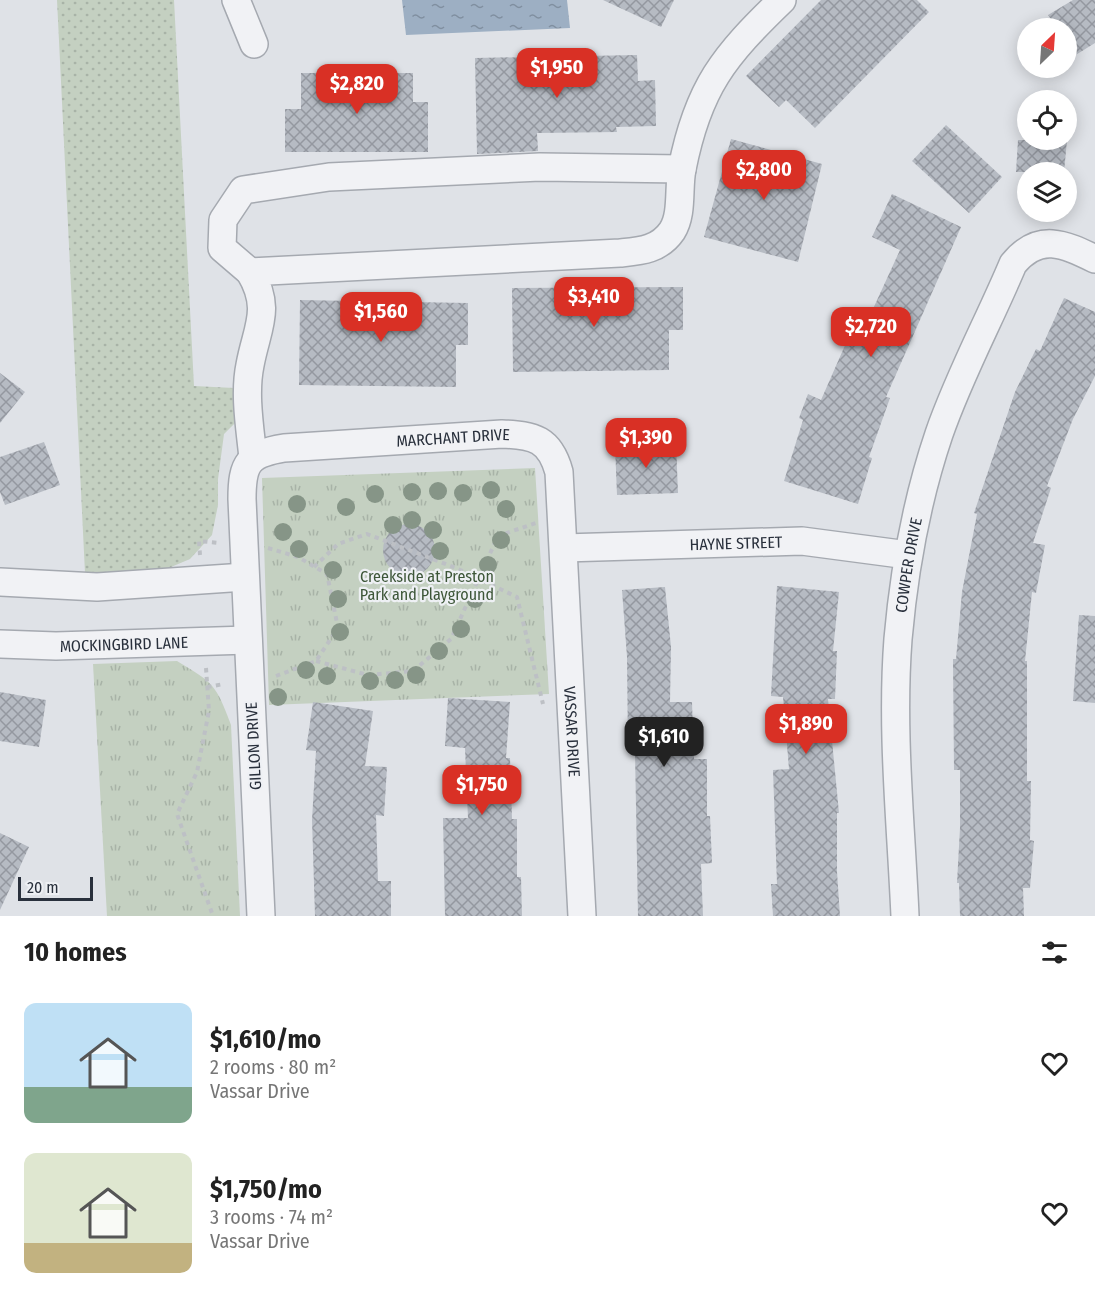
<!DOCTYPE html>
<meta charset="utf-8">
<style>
:root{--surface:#fff;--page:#f2f2f2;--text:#222;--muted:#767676;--accent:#d93025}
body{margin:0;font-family:"Fira Sans Condensed",sans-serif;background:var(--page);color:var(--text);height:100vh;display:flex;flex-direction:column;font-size:22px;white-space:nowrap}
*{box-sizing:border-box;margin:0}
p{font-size:20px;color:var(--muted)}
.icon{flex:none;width:33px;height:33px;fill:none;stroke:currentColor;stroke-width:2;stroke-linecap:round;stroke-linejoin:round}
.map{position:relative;height:916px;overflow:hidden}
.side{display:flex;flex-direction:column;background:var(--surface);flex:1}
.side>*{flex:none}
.needle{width:39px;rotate:25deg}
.fabs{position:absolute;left:1017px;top:18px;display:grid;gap:12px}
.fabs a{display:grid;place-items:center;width:60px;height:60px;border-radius:50%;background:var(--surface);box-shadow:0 3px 15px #0003;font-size:30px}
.scale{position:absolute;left:18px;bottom:15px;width:75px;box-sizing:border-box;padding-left:6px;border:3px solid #29303c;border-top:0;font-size:16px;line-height:21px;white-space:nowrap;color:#29303c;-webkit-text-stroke:4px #eef0f4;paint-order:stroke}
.price{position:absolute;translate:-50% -51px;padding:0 14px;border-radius:12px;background:var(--accent);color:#fff;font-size:20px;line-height:39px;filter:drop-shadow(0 2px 3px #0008)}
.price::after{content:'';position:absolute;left:50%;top:36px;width:18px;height:14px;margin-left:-9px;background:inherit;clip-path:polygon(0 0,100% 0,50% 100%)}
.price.current{background:#222;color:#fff}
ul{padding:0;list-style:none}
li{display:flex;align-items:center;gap:18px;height:150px;padding:0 24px}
li span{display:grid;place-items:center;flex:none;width:168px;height:120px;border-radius:12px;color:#555}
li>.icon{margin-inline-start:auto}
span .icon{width:72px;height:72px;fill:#fffc;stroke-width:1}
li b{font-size:26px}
h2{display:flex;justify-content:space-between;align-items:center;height:72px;padding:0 24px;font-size:26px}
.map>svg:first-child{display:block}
</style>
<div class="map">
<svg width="1095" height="916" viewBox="0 0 1095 916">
<defs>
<pattern id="grass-dots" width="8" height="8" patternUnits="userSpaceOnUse" patternTransform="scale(1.5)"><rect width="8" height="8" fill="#c4d0c1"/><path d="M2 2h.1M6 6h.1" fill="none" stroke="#a8b3a7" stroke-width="1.8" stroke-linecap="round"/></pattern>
<pattern id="park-tufts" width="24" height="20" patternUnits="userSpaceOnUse" patternTransform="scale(1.5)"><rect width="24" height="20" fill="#c4d0c1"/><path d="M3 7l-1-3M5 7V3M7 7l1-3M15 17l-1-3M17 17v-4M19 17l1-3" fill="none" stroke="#a8b3a7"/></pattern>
<pattern id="water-ripples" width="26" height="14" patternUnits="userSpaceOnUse" patternTransform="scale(1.5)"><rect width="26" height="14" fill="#9dafc3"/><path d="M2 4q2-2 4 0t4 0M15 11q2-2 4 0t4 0" fill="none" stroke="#808fa0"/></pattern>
<pattern id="building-cross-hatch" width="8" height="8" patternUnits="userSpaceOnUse" patternTransform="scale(1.5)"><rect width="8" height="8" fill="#b6bbc3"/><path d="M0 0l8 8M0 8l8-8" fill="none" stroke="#9498a0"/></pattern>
</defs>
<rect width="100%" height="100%" fill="#dfe2e7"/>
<!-- grass -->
<path fill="url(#grass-dots)" d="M57,0H174L194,386L234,388L236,422L224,434L218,479V505L212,535L190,559L164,570L85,573Z"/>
<!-- park -->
<g fill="url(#park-tufts)">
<path d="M535,468L549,694L269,705L262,478Z"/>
<path d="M177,661C214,683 216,685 231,725L240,916H107L93,664Z"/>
</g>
<!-- water -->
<path fill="url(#water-ripples)" d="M402,0H567L570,28L406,35Z"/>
<!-- building -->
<g fill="url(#building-cross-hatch)">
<path d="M603,0H674L661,27Z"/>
<path d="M821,0H917L929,12L815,128L786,100L779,107L746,76Z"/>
<path d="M1073,0H1095V43L1074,56L1066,44V28H1057L1048,15Z"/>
<path d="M637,55L638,81L655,80L656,126L616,127L617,132L537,133L538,151L477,154L475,58Z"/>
<path d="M301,73H413V102H428V152H285V109H301Z"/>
<path d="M946,125L1002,177L969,213L912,161Z"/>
<path d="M731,139L822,164L798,262L704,237Z"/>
<path d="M1018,140H1067L1064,172H1016Z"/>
<path d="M892,194L961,227L886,397L890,398L869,457L872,458L858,504L784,481L803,420L799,418L808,394L821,400L857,318L867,322L900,250L872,237Z"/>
<path d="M683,287V330H669V370L513,372L512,288Z"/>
<path d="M1064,298L1095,312V376L1073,419L1047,486L1051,488L1033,543L1045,545L1036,593L1032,592L1025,661H1027V781H1031L1030,840L1034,841L1030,888H1023L1024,916H960L959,883H957L960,828V770H954L953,659H956L962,592L977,514L974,513L1015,392L1036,349L1040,351Z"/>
<path d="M300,300L468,303V345H456V387L299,385Z"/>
<path d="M0,373L25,392L0,423Z"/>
<path d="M44,442L60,485L5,505L0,492V457Z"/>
<path d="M676,443L678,493L617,495L615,445Z"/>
<circle cx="409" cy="550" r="26"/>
<path d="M777,586L839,592L833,651H837L835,699H828L839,813H837V872L840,916H773L771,884H777L773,770L789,769L783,697L771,696Z"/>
<path d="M665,587L671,647L670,702H692L694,759H707V816H710L712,863L701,864L703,916H638L635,752H628L627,657L622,590Z"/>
<path d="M1079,615L1095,616V703L1073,701Z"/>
<path d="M0,692L46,700L39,747L0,741Z"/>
<path d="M448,698L510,702L506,758H510L512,819H517V877H521L522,916H445L443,818H468L465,748L445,746Z"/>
<path d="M313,702L373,711L365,766L387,767L384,816L376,815L378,881H391V916H315L312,820L316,751L306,750Z"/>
<path d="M0,833L29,847L0,910Z"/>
</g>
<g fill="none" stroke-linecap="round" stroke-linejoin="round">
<!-- minor casing -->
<g stroke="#a5a9b0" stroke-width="30">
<g id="minor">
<path d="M236,0L254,44"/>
<path d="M250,272L222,248L223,220L243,190L329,177L540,167L682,169"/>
<path d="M253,458C250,428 244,394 250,365C257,327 272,309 250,272L620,253C640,251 659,250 672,231C683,214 678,188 682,169C698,87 724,56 782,0"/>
<path id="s1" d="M564,548L802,541L908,555"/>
<path d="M0,582L97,587L245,577"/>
<path id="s2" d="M0,644L56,646L248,640"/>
<path id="s3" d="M261,916L242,499C242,463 248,454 284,448L502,434C534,435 550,439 559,472L582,916"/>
<path id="s4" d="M905,916C901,824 891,731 898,639C904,571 917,499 939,434C959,376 989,321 1013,264C1039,232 1064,244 1095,259"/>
</g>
</g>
<!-- path -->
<g stroke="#bdc0c5" stroke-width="4" stroke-dasharray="4.5 4.5" stroke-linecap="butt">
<path d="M268,548L298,557L327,574L338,628L316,661L276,676"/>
<path d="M200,555L199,541L219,543"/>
<path d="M314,567L338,544L367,534L456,568L517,597L543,704"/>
<path d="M316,661L368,675L413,671L451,639L498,536L536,523"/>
<path d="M206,668L209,711L197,772L177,814L213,916"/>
<path d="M207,687L224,684"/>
</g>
<!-- minor -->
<use href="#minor" stroke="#f1f2f5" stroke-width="27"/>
</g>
<!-- trees -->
<g fill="#869587">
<circle cx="491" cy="490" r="9"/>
<circle cx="438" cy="491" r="9"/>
<circle cx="412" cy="492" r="9"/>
<circle cx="463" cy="493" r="9"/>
<circle cx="375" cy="494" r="9"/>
<circle cx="297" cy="504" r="9"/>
<circle cx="346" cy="507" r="9"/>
<circle cx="506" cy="509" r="9"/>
<circle cx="412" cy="520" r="9"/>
<circle cx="393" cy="525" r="9"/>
<circle cx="433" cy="530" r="9"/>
<circle cx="283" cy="532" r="9"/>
<circle cx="501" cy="540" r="9"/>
<circle cx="299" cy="549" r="9"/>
<circle cx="440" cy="551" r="9"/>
<circle cx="488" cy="565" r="9"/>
<circle cx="333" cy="570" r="9"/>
<circle cx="338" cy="599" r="9"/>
<circle cx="475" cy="599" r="9"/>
<circle cx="461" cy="629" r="9"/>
<circle cx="340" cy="632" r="9"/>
<circle cx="439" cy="651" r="9"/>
<circle cx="306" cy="670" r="9"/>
<circle cx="416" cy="675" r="9"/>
<circle cx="327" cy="676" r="9"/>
<circle cx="395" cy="680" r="9"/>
<circle cx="370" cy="681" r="9"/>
<circle cx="278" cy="697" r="9"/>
</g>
<g text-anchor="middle" stroke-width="4.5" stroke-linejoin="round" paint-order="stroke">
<!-- street labels -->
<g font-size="16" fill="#29303c" stroke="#eef0f4">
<text dy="6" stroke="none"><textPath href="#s3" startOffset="663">MARCHANT DRIVE</textPath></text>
<text dy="6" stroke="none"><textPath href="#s1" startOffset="172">HAYNE STREET</textPath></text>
<text dy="6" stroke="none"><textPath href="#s4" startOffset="352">COWPER DRIVE</textPath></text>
<text dy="6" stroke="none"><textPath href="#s2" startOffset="124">MOCKINGBIRD LANE</textPath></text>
<text dy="6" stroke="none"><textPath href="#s3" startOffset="1048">VASSAR DRIVE</textPath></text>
<text transform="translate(253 746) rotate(-93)" y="6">GILLON DRIVE</text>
</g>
<!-- park labels -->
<g font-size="16" fill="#3d5638" stroke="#eef0f4">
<text x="427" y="582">Creekside at Preston<tspan x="427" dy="18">Park and Playground</tspan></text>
</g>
</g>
</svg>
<div class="fabs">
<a><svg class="needle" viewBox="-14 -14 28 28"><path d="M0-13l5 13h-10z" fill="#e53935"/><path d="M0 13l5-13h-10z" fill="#767676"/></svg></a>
<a><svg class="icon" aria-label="locate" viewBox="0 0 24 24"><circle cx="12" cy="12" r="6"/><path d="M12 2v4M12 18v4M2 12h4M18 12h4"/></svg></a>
<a><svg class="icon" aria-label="layers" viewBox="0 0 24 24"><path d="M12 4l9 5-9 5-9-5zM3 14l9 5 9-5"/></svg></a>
</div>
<div class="scale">20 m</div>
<b class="price" style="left:557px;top:99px">$1,950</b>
<b class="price" style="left:357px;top:115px">$2,820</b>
<b class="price" style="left:764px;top:201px">$2,800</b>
<b class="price" style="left:594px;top:328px">$3,410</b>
<b class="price" style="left:381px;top:343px">$1,560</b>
<b class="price" style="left:871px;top:358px">$2,720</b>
<b class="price" style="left:646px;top:469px">$1,390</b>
<b class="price" style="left:806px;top:755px">$1,890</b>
<b class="price current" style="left:664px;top:768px">$1,610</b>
<b class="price" style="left:482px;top:816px">$1,750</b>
</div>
<section class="side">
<h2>10 homes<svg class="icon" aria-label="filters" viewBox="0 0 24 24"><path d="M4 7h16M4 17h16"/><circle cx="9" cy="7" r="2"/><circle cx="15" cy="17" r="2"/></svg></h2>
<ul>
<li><span style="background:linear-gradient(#bfe0f5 70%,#7fa58c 0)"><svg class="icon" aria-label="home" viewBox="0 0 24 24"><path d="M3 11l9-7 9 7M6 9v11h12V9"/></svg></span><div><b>$1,610/mo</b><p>2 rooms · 80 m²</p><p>Vassar Drive</p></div><svg class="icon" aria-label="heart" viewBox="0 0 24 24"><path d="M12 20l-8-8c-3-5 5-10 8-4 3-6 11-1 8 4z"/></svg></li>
<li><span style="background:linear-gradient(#dfe7d0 75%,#c2b280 0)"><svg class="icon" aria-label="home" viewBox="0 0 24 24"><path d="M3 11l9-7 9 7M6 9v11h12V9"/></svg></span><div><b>$1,750/mo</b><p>3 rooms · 74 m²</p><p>Vassar Drive</p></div><svg class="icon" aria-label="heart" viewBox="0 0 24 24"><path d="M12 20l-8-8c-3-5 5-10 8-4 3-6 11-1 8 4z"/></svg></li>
</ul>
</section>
